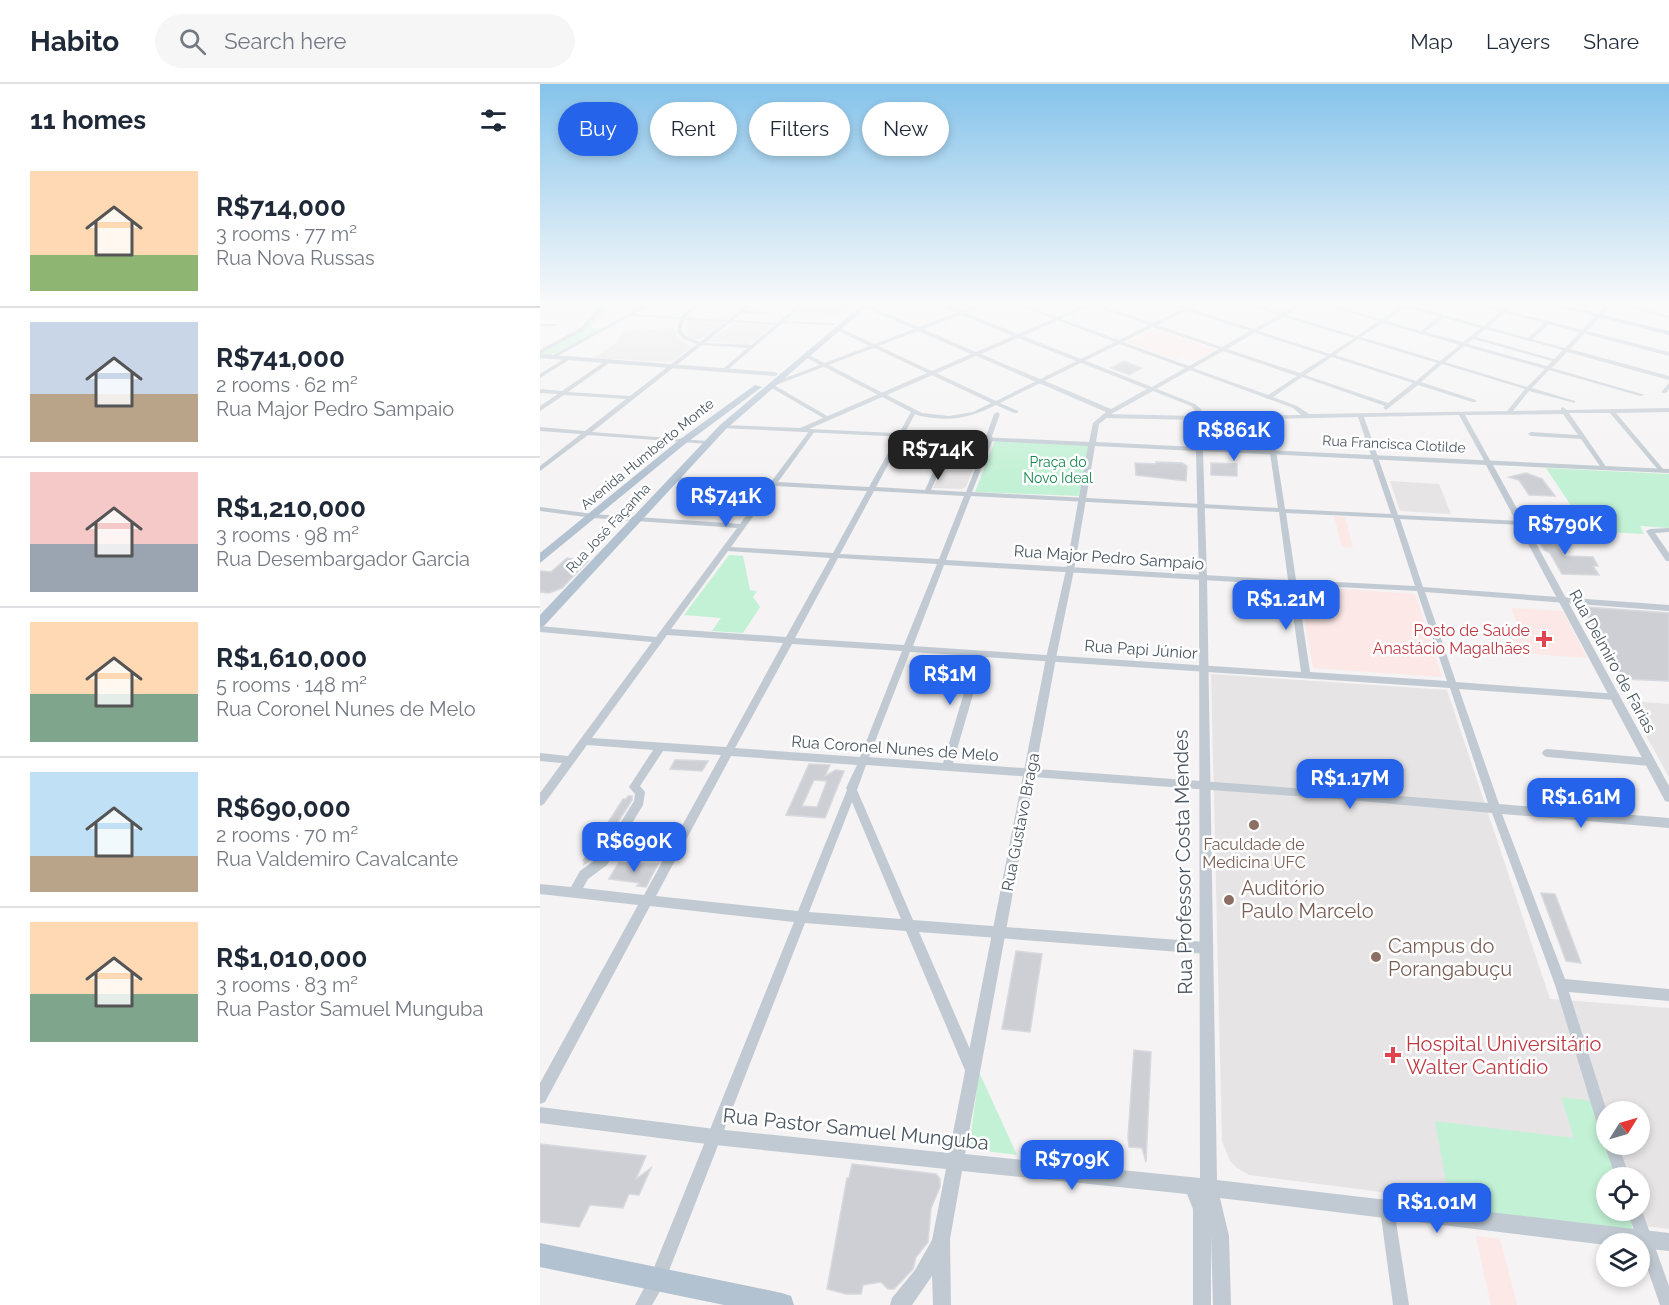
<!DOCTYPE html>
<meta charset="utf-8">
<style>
:root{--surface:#fff;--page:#f6f6f7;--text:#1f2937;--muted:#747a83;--line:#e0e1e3;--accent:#2563eb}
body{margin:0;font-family:Raleway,sans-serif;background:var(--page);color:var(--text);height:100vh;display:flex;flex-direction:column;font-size:22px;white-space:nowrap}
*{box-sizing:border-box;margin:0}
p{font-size:20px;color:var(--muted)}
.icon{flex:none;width:33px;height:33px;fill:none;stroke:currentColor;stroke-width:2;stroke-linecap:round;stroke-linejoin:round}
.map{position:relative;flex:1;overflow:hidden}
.drawer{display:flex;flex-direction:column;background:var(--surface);width:540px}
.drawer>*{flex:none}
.guide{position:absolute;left:18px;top:18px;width:570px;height:54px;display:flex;gap:12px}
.needle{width:39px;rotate:53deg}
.buttons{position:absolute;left:1056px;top:1017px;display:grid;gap:12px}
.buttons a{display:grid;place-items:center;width:54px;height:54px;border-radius:50%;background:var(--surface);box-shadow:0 3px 9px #0003;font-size:30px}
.price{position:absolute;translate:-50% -51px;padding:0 14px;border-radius:12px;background:var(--accent);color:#fff;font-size:20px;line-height:39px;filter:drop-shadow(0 2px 3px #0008)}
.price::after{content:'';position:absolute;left:50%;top:36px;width:18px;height:14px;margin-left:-9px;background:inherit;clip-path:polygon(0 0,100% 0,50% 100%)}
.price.active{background:#222;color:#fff}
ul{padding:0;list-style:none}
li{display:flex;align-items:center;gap:18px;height:150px;padding:0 30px}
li+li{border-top:2px solid var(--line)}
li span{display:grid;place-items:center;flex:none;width:168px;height:120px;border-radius:0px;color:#555}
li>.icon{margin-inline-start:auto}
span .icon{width:72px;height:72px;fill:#fffc;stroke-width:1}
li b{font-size:26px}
h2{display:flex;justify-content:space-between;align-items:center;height:72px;padding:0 30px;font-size:26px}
.pill{padding:0 21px;border-radius:27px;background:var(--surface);box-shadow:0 3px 9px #0003;font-size:21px;line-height:54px}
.pill.active{background:var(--accent);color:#fff}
header{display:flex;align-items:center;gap:36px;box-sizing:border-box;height:84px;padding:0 30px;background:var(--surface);border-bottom:2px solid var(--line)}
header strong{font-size:28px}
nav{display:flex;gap:33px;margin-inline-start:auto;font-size:21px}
.search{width:420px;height:54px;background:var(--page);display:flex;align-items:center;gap:15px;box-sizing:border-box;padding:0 21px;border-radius:33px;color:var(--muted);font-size:22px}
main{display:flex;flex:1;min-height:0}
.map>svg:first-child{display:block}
</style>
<header>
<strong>Habito</strong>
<div class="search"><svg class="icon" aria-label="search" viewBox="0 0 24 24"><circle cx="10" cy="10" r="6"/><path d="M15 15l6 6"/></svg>Search here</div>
<nav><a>Map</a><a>Layers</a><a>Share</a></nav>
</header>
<main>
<section class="drawer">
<h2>11 homes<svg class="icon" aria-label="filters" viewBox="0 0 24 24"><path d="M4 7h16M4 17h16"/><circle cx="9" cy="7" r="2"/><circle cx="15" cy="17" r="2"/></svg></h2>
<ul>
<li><span style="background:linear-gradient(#ffd9b3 70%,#8fb573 0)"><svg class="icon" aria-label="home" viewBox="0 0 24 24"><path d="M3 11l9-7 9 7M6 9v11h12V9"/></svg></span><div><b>R$714,000</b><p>3 rooms · 77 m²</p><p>Rua Nova Russas</p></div></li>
<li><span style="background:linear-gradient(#c9d6e8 60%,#b9a48a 0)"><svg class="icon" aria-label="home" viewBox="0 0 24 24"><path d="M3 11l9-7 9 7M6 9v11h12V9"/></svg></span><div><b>R$741,000</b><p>2 rooms · 62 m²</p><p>Rua Major Pedro Sampaio</p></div></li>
<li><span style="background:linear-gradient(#f6c9c9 60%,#9aa5b1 0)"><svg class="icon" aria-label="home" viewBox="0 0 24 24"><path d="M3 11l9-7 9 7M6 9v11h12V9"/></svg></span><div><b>R$1,210,000</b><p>3 rooms · 98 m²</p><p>Rua Desembargador Garcia</p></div></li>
<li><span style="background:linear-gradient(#ffd9b3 60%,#7fa58c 0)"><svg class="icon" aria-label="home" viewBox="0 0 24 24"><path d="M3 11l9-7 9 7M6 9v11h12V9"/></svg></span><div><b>R$1,610,000</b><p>5 rooms · 148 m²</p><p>Rua Coronel Nunes de Melo</p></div></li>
<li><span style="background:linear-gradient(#bfe0f5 70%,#b9a48a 0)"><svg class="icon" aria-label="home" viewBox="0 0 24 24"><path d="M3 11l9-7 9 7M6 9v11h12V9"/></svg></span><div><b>R$690,000</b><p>2 rooms · 70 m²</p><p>Rua Valdemiro Cavalcante</p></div></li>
<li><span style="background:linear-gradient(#ffd9b3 60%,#7fa58c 0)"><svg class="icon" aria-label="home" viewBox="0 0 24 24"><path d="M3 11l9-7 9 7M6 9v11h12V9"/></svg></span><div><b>R$1,010,000</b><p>3 rooms · 83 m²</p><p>Rua Pastor Samuel Munguba</p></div></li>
</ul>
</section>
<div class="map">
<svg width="1129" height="1221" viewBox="0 0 1129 1221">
<rect width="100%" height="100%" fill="#f5f3f3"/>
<!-- education -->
<g fill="#e6e4e5" fill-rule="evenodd">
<path d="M266,221H311L298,232L257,229Z"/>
<path d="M148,236L182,238L183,239L159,256L151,254L147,249L146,237Z"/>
<path d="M194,239L232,241L233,242L208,261L169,257Z"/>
<path d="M134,243L137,253L151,263L131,278L54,274L78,258L83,248Z"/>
<path d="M415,357L443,360L426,403L422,405L393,404Z"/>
<path d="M850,397L899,400L911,430L860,427Z"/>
<path d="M671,590L907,606L1010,915L1129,924V1145L709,1091L697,1084L690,1077L682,1057ZM1066,1028H1100V1060H1066ZM1066,1094H1100V1126H1066Z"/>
<path d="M1090,617L1129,620V693L1088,619Z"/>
</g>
<!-- medical -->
<g fill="#fce8e6">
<path d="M615,244L675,265L654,277L642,272L635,276L587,258Z"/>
<path d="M794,432L805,433L813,464L802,463Z"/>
<path d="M759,502L875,510L902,593L773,584Z"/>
<path d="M971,524L1023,527L1047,574L977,569L965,540L978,541Z"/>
<path d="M936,1152L960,1155L977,1221H951Z"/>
</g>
<!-- green -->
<g fill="#c3f1d5">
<path d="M63,221H71L50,244L61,245L11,271L0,270V268L38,248Z"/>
<path d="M455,357L549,361L539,412L435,408Z"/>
<path d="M1006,384L1129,390V444L1100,442L1104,450L1048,447Z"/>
<path d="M189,471L203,472L210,506L217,507L213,513L220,523L203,549L172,547L181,534L144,531Z"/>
<path d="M439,988L477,1071L429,1065Z"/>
<path d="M1021,1013L1051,1017L1076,1093L1066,1094V1126L1087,1127L1094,1148L911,1125L895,1037L1034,1054Z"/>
</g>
<!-- building -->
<g fill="#cdcfd5" stroke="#d7d9de" stroke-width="1.5" fill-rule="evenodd">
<path d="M584,277L602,284L589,291L571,284Z"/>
<path d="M616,378L642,379L647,382L646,397L596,391L595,379L616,380Z"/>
<path d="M671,379L697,380V392L671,391Z"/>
<path d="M986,389L1002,395L1015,412L989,411L979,396L969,393Z"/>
<path d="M992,444L1009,445L1025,472L1053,473L1058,482H1053L1059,491L1022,490L1010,469L1004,466Z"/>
<path d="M27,474L48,477L22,504L9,509L0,508V487L11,488Z"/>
<path d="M1046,523L1129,529V597L1083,595L1043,524Z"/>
<path d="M135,676H141L168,677L162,687L130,685Z"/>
<path d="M269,680L290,681L285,692L296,686L304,687L285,734L246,731ZM274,696L287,697L277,723L262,722Z"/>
<path d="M88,712H92V716L57,771L43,781L46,777H43L58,753H55L62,742H66L83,715H86Z"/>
<path d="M79,778L108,780H118L106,803L97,802L100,799L69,795Z"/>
<path d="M1001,809L1015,810L1041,879L1026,877Z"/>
<path d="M476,867L502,870L490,948L462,945Z"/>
<path d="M594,966L611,968L606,1078L602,1064L589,1063L588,1053Z"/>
<path d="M0,1060L106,1072L96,1095L111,1084L99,1111L89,1110L83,1124L50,1121L39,1143L0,1138Z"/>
<path d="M312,1080L396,1090L400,1095V1103L391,1124L388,1158L376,1173L373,1185L354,1205H348L341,1198L323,1201L321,1210H306L287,1205L307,1094H309Z"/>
</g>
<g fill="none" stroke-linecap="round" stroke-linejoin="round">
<!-- minor -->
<g fill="#c1cad2" fill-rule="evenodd">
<path d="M61,221H65L44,246L0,270V266L40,244Z"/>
<path d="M105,221H110L95,230L140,233L155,221H160L145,233L188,236L207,221H212L205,227L228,228L230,229L228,230L202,229L194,236L238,239L258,221H263L245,237L293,239L295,240L293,241L242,239L185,288L183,287V285L207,264L162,261L52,348L167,357L170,359L169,360L48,351L0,387V382L41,350L0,347V343L45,347L86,315L24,311L0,327V322L18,310L0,309V305L22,307L67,276L70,278L69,279L28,308L90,312L157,260L142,254L137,248L139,235L90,232L14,274L9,273ZM144,236L185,238L160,258L146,252L141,247ZM191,238L235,241L211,261L165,259Z"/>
<path d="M334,221H340L330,225L328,224Z"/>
<path d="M477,221H483L579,256L609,241L552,221H558L613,239L642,225L631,221H638L645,223L650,221H656L650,225L714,245L739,231L707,221H714L742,229L757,221H762L746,231L817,252L838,237L784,221H791L842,235L862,222L861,221H868L943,242L968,221H973L948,243L988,254L1005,238H1009V240L992,255L1025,264L1066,221H1071L1030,265L1129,292V296L1027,268L1012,284L1105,311L1100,312L1009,286L992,304L1035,317V319L989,307L973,327L1021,326V324L1023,323L1027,326L1129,324V328L1076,329L1124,386V388H1120L1070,329H1029L1067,384L1064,386L1062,385L1041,355L991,352L988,350L991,348L1038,351L1023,330L925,331L951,378L948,380L945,378L919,331L824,333L858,431L981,437L985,439L981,441L860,435L883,503L1129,521V527L885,508L916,598L1078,610L1080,612L1078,614L1075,616L919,605L959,720L1129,734V744L962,730L1025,895L1129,905V917L1029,908L1067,1028L1066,1053L1061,1051L1059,1046L1015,901L952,729L809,716L326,681L317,706L373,836L666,858L670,860L672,864L670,868L666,870L379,848L439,986L437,991L432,993L427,991L366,847L265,839L123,1202L112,1221H95L111,1191L254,838L110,822L5,1018L0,1020V999L98,821L0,810V800L31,803L40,787L59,773L94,717L95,710L89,703L113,666L47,661L4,720L0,722V709L22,679L0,677V669L28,672L112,558L0,548V542L116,553L197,444L53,434L0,427V423L53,430L200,440L228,402L134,397L131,395L134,393L231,398L270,346L272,345L275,347L238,398L329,403L371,328L265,273V271H269L382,329L409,332L433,328L451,319L296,246V244H300L456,317L575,258ZM866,223L899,232L881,247L846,237ZM646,227L710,247L682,263L617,241ZM743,233L814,254L790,270L718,247ZM904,234L941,244L923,258L885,248ZM843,239L920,261L900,277L821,253ZM613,243L679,265L649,282L583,258ZM945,245L1023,266L1014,275L936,253ZM715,249L787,272L760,289L687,265ZM818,255L897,279L876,297L795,271ZM933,255L1012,277L1007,282L927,260ZM579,260L645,284L610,304V306H614L650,286L753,324L761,331L659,332L564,330L561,332L564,334L659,336L725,335L738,424L432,408L453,355L452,352L460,330L457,328L454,330L446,352L447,355L426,408L391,406L415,353L412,351L409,353L385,406L336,403L375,330C381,333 388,333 394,334C418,337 435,331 456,321L474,329H478V327L460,319ZM924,262L1005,285L987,303L905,278ZM683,267L757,292L728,311L653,284ZM792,273L873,299L848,319L765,291ZM902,280L985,305L967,327L769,330L757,322L733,313L762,293L845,322L843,324L846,326L878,301L932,318H936V316L881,298ZM818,333L851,430L745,425L731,335ZM235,402L327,407L293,469L191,463ZM334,407L424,412L399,475L300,470ZM431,412L739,428L748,496L406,476ZM746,429L853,434L875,502L756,496ZM188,467L290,474L246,553L131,545ZM298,474L397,480L364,561L255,554ZM404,481L749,501L761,588L373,562ZM757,501L877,507L907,597L770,588ZM127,551L243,559L186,663L52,654ZM252,560L362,567L320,673L195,664ZM370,568L435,572L403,679L329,673ZM444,573L910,604L948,719L809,708L413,679ZM123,667L181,671L104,811L43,804L48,795L67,781L103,721L105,708L100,702ZM191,672L317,681L306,704L307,706L258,827L116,812ZM312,718L361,835L269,828Z"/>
<path d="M1080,221H1087L1129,232V234Z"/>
<path d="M0,240H15L17,241L15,242H0Z"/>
<path d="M27,273L32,274L0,294V290Z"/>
<path d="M1129,299V305L1126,309H1122V307Z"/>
<path d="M232,300L289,333L290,334L285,335L230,303V301Z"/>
<path d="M1129,444V448L1115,449L1129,469V477H1126L1106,447L1110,445Z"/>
<path d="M1007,665L1110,674L1113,675L1115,678L1113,681L1110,682L1007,673L1004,672L1002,669L1004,666Z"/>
<path d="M1066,1055V1060H1078L1090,1094H1076L1064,1060Z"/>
<path d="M847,1118L852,1120L854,1125L869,1221H853L840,1125L842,1120Z"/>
<path d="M1100,1121L1129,1202V1221H1120L1087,1126H1100Z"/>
</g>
<!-- tertiary -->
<g fill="#c1cad2" fill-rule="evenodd">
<path d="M323,221H327L379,243L416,229L398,221H406L421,227L437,221H445L426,229L478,250L545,221H552L483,252L655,320L661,325L663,363L1129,385V389L953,381L1129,702V718L1125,717L946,381L663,367L667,494L677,1096L1129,1149V1167L1100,1164V1160L1066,1161L680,1114L689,1152L691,1221H673L671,1151V1221H653V1125L647,1110L422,1087L410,1155L411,1221H393L392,1192L372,1221H350L352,1214L375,1186L392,1156L406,1085L175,1061L0,1039V1023L175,1045L409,1069L506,574L526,486L548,362L181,344V342L183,341L260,344L431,270L378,247L236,301H232V299L374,245L323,223ZM421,231L473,252L436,268L383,245ZM478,254L607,305L571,325L441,270ZM436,272L566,328L553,339L549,358L269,345ZM613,307L651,322L655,326L656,363L556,358L559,340L573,329ZM555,362L656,367L659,494L660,1094L425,1070L516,574L534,486Z"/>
<path d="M936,221H945L1129,268V272Z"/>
<path d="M0,270L235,288L238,290L235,292L0,274Z"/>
</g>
<!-- primary -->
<g fill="#b3c2d1" fill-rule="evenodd">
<path d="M322,221H329L186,345L4,542L0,543V531L180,341Z"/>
<path d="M1012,221H1023L1129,247V251Z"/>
<path d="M215,301L222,303L145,360L0,479V469L139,356Z"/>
<path d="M0,1159L242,1209L251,1212L254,1221H184L0,1183Z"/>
</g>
</g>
<!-- sky -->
<linearGradient id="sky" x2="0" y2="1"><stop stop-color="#85c3ea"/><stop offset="0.56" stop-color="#fafafa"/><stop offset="1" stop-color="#fafafa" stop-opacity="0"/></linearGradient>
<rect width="1129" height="392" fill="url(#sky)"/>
<!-- markers -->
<g fill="#e0444e" stroke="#fff" stroke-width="2">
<path d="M1001 546h6v6h6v6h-6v6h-6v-6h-6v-6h6z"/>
<path d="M850 962h6v6h6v6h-6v6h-6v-6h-6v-6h6z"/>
</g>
<g fill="#8d6e63" stroke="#fff" stroke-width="2">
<circle cx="714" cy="741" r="6"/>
<circle cx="689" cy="816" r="6"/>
<circle cx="836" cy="873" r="6"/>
</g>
<g text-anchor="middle" stroke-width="5" stroke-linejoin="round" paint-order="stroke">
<!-- far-street labels -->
<g font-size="14" fill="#4a5661" stroke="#fff">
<text transform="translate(854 360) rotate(3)" y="5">Rua Francisca Clotilde</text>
<text transform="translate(107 370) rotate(-39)" y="5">Avenida Humberto Monte</text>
<text transform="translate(68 444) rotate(-47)" y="5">Rua José Façanha</text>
</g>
<!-- far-park labels -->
<g font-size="14" fill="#17864f" stroke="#fff">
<text x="518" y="383">Praça do<tspan x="518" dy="16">Novo Ideal</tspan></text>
</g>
<!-- street labels -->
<g font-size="16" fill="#4a5661" stroke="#fff">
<text transform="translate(569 473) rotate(4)" y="6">Rua Major Pedro Sampaio</text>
<text transform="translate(601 565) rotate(4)" y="6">Rua Papi Júnior</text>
<text transform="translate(1073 577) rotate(61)" y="6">Rua Delmiro de Farias</text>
<text transform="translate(355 664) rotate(4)" y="6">Rua Coronel Nunes de Melo</text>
<text transform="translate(480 738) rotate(-79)" y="6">Rua Gustavo Braga</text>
</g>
<!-- health labels -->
<g font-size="16" fill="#be3a42" stroke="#fff" text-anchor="end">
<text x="990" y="552">Posto de Saúde<tspan x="990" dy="18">Anastácio Magalhães</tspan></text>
</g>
<!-- education labels -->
<g font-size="16" fill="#785e54" stroke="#fff">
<text x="714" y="766">Faculdade de<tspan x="714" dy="18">Medicina UFC</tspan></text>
</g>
<!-- near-street labels -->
<g font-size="20" fill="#4a5661" stroke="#fff">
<text transform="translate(643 778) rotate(-91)" y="7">Rua Professor Costa Mendes</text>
<text transform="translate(316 1045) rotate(6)" y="7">Rua Pastor Samuel Munguba</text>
</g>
<!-- near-education labels -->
<g font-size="20" fill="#785e54" stroke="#fff" text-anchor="start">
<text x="701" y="811">Auditório<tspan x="701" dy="23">Paulo Marcelo</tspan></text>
<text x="848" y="869">Campus do<tspan x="848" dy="23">Porangabuçu</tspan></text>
</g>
<!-- near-health labels -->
<g font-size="20" fill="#be3a42" stroke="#fff" text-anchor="start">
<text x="866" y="967">Hospital Universitário<tspan x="866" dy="23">Walter Cantídio</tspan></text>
</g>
</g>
</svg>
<div class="buttons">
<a><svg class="needle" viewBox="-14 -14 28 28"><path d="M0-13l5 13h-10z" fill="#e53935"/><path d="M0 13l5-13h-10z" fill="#747a83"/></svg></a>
<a><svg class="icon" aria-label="locate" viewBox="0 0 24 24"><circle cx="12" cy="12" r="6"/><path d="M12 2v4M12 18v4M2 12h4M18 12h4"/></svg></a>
<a><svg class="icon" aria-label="layers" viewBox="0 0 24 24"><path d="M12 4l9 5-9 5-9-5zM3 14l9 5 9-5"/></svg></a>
</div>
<b class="price" style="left:694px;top:378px">R$861K</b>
<b class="price active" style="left:398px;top:397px">R$714K</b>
<b class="price" style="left:186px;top:444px">R$741K</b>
<b class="price" style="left:1025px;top:472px">R$790K</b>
<b class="price" style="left:746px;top:547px">R$1.21M</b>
<b class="price" style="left:410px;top:622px">R$1M</b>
<b class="price" style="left:810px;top:726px">R$1.17M</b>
<b class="price" style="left:1041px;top:745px">R$1.61M</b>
<b class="price" style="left:94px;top:789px">R$690K</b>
<b class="price" style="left:532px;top:1107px">R$709K</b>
<b class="price" style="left:897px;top:1150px">R$1.01M</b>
<div class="guide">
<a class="pill active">Buy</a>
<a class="pill">Rent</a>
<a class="pill">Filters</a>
<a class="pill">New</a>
</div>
</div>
</main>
